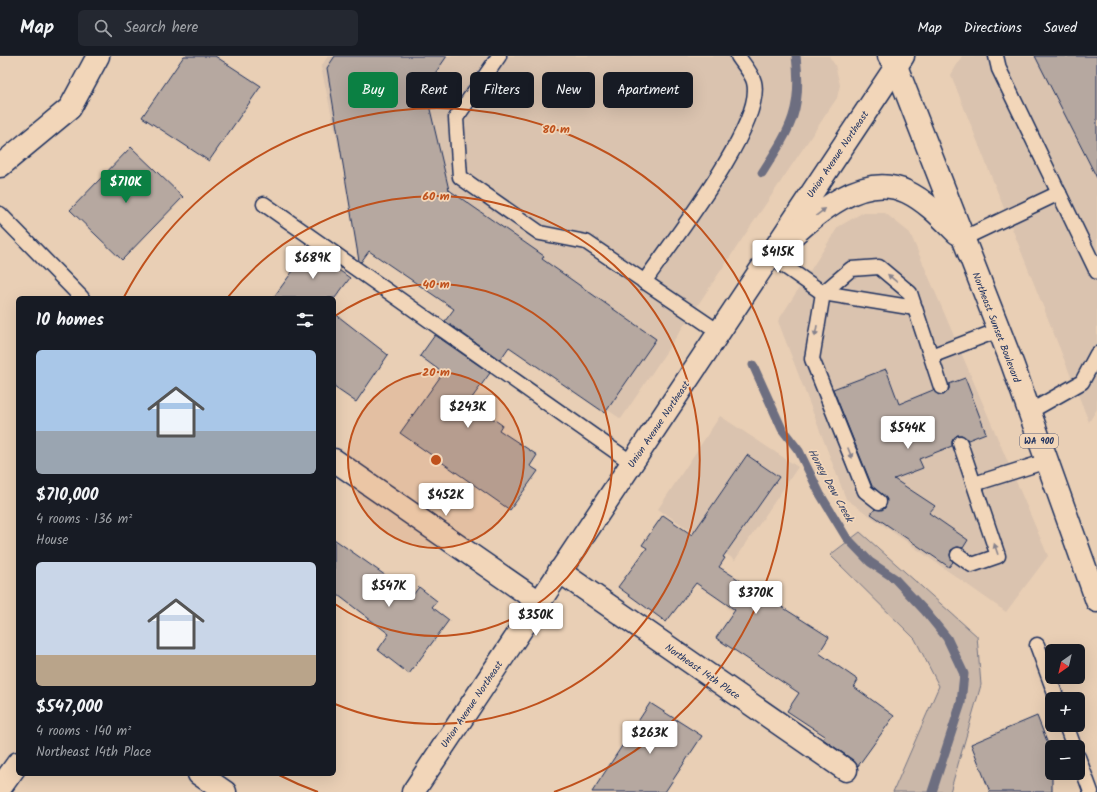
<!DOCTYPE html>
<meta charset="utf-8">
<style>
:root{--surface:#171b24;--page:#242831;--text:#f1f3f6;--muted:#9ea1a6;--line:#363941;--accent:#0b8043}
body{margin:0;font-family:Kalam,sans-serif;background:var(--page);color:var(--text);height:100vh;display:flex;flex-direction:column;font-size:15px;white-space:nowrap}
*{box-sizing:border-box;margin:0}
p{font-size:13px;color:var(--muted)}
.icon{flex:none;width:22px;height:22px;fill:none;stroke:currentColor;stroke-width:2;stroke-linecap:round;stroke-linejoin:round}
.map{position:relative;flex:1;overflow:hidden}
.panel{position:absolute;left:16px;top:240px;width:320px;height:480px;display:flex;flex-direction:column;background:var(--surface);border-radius:6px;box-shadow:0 4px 16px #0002}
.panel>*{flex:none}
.top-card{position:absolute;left:348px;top:16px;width:380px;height:36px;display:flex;gap:8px}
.needle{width:26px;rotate:214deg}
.controls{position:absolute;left:1045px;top:588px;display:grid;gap:8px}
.controls a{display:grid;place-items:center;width:40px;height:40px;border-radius:6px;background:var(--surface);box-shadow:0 4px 16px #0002;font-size:20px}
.price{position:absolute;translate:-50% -34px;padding:0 9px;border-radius:4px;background:#fff;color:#222;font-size:13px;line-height:26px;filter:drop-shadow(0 1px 2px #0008)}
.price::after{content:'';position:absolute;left:50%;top:24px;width:12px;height:9px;margin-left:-6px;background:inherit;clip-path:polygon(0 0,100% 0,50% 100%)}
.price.current{background:var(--accent);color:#fff}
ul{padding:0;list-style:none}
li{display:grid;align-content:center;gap:8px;height:212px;padding:0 20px}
li span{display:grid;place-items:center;height:124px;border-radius:6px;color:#555}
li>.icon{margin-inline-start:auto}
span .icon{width:72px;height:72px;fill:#fffc;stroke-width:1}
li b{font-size:17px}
h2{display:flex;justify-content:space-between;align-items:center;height:48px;padding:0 20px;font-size:17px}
.chip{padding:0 14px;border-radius:6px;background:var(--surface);box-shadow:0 4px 16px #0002;font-size:14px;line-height:36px}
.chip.current{background:var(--accent);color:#fff}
header{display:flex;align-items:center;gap:24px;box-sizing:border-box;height:56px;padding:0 20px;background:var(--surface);border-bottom:1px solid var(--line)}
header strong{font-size:19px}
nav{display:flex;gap:22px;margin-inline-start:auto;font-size:14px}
.search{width:280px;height:36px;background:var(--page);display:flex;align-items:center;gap:10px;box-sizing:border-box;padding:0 14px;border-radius:6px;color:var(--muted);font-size:15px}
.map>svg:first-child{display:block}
</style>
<header>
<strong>Map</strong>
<div class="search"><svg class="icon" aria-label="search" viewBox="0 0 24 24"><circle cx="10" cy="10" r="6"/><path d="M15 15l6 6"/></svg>Search here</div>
<nav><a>Map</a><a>Directions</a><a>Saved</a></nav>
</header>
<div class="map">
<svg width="1097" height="736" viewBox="0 0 1097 736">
<rect width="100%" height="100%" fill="#e9cfb5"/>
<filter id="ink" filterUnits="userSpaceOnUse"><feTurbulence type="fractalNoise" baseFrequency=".025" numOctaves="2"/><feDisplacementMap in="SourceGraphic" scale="8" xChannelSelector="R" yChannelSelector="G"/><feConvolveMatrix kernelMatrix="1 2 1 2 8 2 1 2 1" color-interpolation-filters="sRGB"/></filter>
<g filter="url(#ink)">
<!-- built -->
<g fill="#dac3af">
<path d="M328,0H829L835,9L840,29L837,42L621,363L359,183L321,11Z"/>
<path d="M962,0H1091L1097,12V353L1089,366L951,19Z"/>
<path d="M862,157H885L910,177L1048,500L1006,556L846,443L778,265L838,171Z"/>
<path d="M720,360L798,411L735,504L658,453Z"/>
</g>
<!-- green -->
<path fill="#cbb8a9" stroke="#737484" d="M860,476L977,580L981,629L950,736H893L939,630L915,583L830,499Z"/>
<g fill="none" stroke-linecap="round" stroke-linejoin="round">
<!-- stream -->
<g stroke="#6d6e80" stroke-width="9">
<path d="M762,117C790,73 803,55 796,0"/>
<path d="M753,309L782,373L799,395L820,438L846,481L870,506L894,522L925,555L947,582L964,618L961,647L932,736"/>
</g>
</g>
<!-- building -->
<g fill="#b6a8a0" stroke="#1b2f5e">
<path d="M184,0H215L261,30L209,105L142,61Z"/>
<path d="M335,0H447L425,32L449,134L544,200L542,203L656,283L605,357L509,291L500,304L445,265L454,253L369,195L361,206L359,205L327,12Z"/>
<path d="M1035,0H1097V122Z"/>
<path d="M131,91L183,141L122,204L70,154Z"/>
<path d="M309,193L350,222L335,242H273Z"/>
<path d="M334,257L388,299L356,346L334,331Z"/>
<path d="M435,279L490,317L469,346L502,369L499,374L537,399L530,410L538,415L510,454L400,377L443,317L420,300Z"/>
<path d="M886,313L899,348L933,334L939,339H944L949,333V328L965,322L986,377L968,384L962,379H957L952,385V390L919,403L923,412L894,423L935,450L929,457L968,484L963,492L958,491L951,494L950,499L953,506L949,511L871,458L875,453L882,454L885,452L887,443L872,430L833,333Z"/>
<path d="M747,399L779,421L723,501L725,502L719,511L829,581L819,597L858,624L854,631L894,660L858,710L853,704L823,683L825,680L787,655L799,637L716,582L735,554L696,527L666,566L618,531L647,492L642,489L663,459L692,479Z"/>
<path d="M334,483L413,539L419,531L437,545L432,551L449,564L409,618L378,594L389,578L334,536Z"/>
<path d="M650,647L702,680L665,736H592Z"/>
<path d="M1037,660L1052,698V736H990L971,688Z"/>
</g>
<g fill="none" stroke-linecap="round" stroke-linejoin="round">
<!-- lane casing -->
<g stroke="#1b2f5e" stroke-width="17">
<g id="lane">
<path d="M499,0L456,62L460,121L540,177L586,186L719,276"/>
<path d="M996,0L999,13L1097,216"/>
<path d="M264,148L632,407"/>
<path d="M0,158L82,242"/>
<path d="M962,183L1059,137"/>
<path d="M770,200L823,237L915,252"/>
<path d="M644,226C670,188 765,68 754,26C752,17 742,7 738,0"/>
<path d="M931,300L999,274"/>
<path d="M1029,356L1082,326L1097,298"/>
<path d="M974,428L1047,405"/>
<path d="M879,446L865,435L812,303L823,237L851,213L879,211L910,237L941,331"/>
<path d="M958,499L972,509L998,500L960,387"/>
<path d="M1037,589L1057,643"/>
<path d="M1066,669L1074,691"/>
<path d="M1078,701L1091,736"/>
</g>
</g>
<!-- street casing -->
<g stroke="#1b2f5e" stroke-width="25">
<g id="street">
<path d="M0,110L70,52L98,0"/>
<path d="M334,404L539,546"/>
<path d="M559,515L846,714"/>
<path d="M199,718L225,736"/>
<path d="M0,732L18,707"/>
</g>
</g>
<!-- secondary casing -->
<g stroke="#1b2f5e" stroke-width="25">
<path id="secondary" d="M413,736L903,0"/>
</g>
<!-- primary casing -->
<g stroke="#1b2f5e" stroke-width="25">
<g id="primary">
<path d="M889,0L896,10L1012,307L1097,545"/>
<path d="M770,200C804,170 857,112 907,136C926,145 942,162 957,177"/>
</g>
</g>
<!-- lane -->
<use href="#lane" stroke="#f2d6b9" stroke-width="14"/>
<!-- street -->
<use href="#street" stroke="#f2d6b9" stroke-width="22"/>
<!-- secondary -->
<use href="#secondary" stroke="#f2d6b9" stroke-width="22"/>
<!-- primary -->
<use href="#primary" stroke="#f2d6b9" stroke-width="22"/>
</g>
<!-- one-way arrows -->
<defs><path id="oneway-solid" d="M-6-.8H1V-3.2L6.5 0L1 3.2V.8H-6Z"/></defs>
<g fill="#86828c">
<use href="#oneway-solid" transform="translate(821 156) rotate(-37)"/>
<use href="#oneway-solid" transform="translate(892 222) rotate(-140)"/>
<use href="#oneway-solid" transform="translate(816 275) rotate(100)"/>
<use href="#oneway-solid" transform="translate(850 397) rotate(68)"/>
<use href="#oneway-solid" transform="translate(996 493) rotate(-109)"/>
</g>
</g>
<!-- distance rings -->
<circle cx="436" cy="404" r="88" fill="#bf511c" fill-opacity=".12"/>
<g fill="none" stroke="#bf511c" stroke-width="2">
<circle cx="436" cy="404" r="88"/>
<path d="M335 260A176 176 0 1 1 335 548"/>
<path d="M228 241A264 264 0 1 1 335 648"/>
<path d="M318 736A352 352 0 0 1 279 719M124 241A352 352 0 1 1 554 736"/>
</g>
<g text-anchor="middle" stroke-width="3.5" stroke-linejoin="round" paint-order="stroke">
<!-- shield labels -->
<rect fill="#f2d6b9" stroke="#5c6179" stroke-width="1" x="1020" y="378" width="38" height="14" rx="3"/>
<g font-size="9" font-weight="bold" fill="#1b2f5e">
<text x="1039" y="388">WA 900</text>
</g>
<!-- street labels -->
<g font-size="10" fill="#1b2f5e" stroke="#f2d6b9">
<text transform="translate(837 98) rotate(-56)" y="4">Union Avenue Northeast</text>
<text transform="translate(997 271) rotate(69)" y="4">Northeast Sunset Boulevard</text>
<text transform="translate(658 368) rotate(-56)" y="4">Union Avenue Northeast</text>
<text transform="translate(703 615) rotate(35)" y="4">Northeast 14th Place</text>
<text transform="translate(471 648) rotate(-56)" y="4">Union Avenue Northeast</text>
</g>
<!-- water labels -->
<g font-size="11" font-style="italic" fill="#364469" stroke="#f2d6b9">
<text transform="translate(831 429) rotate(61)" y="4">Honey Dew Creek</text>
</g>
</g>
<circle cx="436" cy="404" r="6" fill="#bf511c" stroke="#f2d6b9" stroke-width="2"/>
<g font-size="12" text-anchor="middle" font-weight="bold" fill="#bf511c" stroke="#f2d6b9" stroke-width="3.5" stroke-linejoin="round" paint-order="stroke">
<text x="556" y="77">80 m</text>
<text x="436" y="144">60 m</text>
<text x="436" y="232">40 m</text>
<text x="436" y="320">20 m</text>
</g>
</svg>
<div class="controls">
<a><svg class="needle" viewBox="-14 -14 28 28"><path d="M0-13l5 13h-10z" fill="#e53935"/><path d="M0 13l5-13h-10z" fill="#9ea1a6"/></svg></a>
<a>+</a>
<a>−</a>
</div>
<b class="price current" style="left:126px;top:148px">$710K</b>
<b class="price" style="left:778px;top:218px">$415K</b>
<b class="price" style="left:313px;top:224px">$689K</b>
<b class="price" style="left:468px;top:373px">$243K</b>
<b class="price" style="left:908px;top:394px">$544K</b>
<b class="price" style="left:446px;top:461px">$452K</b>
<b class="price" style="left:389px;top:552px">$547K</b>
<b class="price" style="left:756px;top:559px">$370K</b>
<b class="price" style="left:536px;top:581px">$350K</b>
<b class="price" style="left:650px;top:699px">$263K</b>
<div class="top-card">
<a class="chip current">Buy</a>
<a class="chip">Rent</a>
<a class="chip">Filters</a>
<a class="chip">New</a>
<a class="chip">Apartment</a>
</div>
<section class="panel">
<h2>10 homes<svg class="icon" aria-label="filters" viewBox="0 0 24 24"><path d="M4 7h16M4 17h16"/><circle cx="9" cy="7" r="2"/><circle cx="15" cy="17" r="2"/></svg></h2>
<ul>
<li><span style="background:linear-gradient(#a9c7e8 65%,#9aa5b1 0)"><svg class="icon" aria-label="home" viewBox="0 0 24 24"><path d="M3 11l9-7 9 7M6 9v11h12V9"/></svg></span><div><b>$710,000</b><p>4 rooms · 136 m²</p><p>House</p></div></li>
<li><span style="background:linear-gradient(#c9d6e8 75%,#b9a48a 0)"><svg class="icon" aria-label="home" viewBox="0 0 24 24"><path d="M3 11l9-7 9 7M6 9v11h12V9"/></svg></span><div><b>$547,000</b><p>4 rooms · 140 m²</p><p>Northeast 14th Place</p></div></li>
</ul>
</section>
</div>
